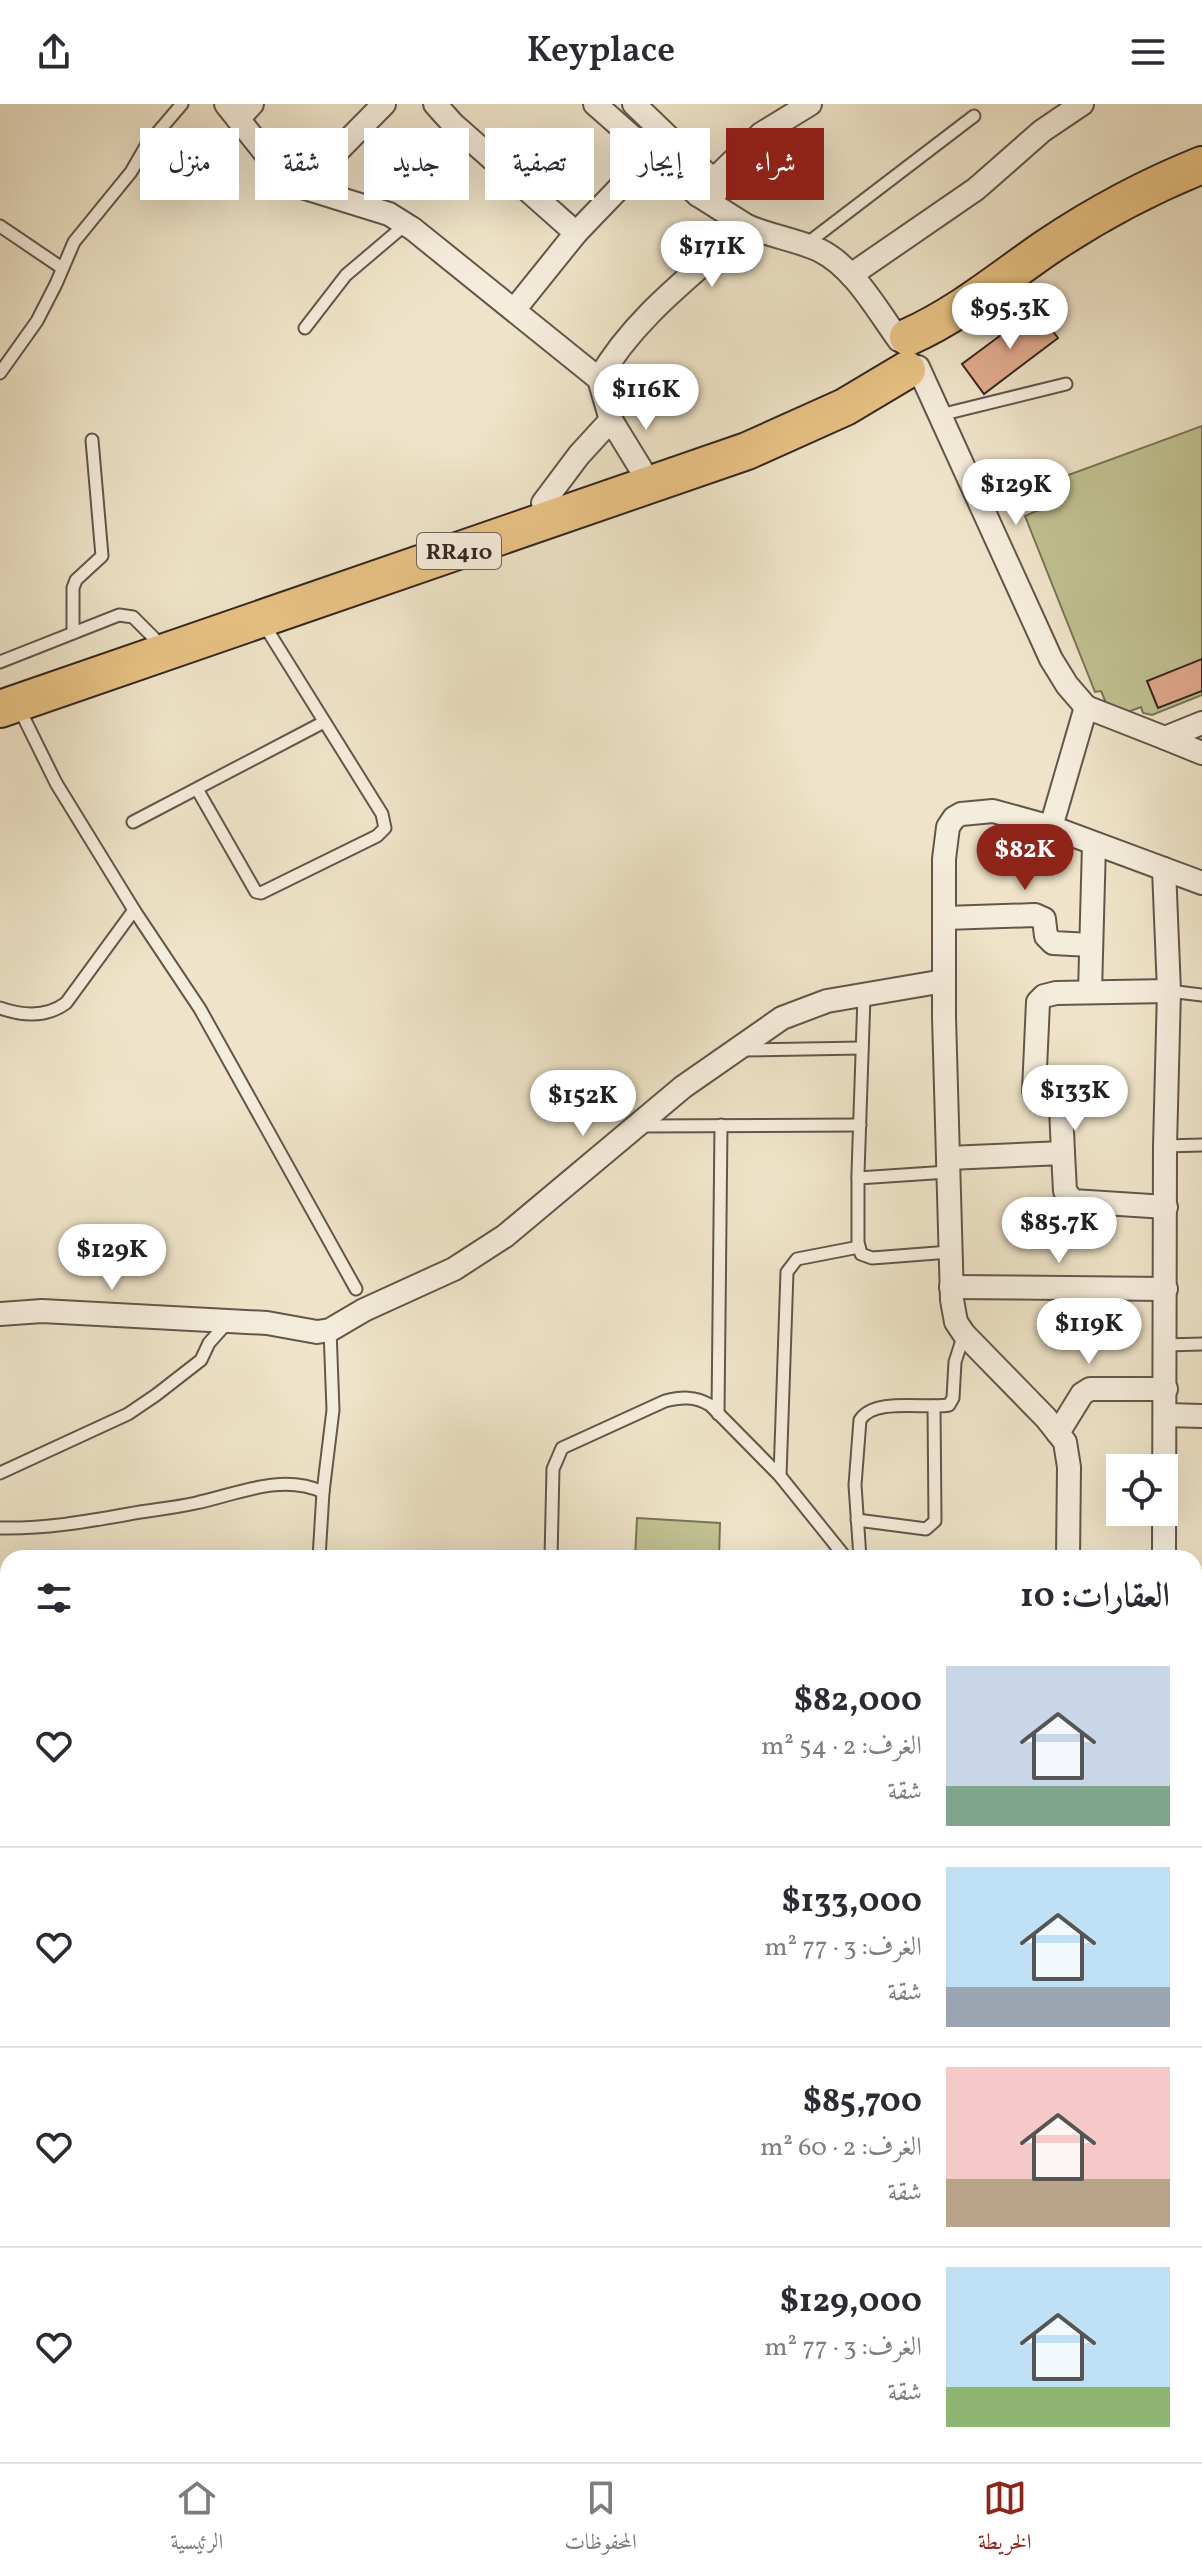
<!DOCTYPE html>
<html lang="ar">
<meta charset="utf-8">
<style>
:root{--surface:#fff;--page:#f2f2f3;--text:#2b2b33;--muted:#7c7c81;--line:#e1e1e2;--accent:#8f2418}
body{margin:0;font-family:Vollkorn,Amiri,serif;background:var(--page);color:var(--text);direction:rtl;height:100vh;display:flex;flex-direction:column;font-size:30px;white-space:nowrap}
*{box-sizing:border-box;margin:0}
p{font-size:26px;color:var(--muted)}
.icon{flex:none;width:44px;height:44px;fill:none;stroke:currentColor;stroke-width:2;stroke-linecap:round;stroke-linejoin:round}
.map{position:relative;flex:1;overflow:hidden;direction:ltr}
.side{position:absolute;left:0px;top:1446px;width:1202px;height:912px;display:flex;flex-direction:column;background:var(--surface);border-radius:24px 24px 0 0;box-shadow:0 8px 32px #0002;direction:rtl}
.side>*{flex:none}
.hud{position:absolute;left:24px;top:24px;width:800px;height:72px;direction:rtl;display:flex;gap:16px}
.tools{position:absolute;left:1106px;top:1350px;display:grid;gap:16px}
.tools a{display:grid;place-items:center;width:72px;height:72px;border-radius:0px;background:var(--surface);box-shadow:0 8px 32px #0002;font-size:40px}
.price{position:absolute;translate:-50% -68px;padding:0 18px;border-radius:28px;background:#fff;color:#222;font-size:26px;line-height:52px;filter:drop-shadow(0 2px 4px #0008)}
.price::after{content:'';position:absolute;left:50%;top:48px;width:24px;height:18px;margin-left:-12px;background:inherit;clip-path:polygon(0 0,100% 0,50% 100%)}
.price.current{background:var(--accent);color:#fff}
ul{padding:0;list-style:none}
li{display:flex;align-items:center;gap:24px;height:200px;padding:0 32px}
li+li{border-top:2px solid var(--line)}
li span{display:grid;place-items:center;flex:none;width:224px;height:160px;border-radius:0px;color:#555}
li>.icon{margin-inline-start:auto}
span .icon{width:96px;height:96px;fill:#fffc;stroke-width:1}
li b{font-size:34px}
h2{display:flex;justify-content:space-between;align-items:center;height:96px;padding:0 32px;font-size:34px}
.chip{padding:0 28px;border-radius:0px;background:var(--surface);box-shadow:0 8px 32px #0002;font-size:28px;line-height:72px}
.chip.current{background:var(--accent);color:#fff}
header{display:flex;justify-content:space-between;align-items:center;height:104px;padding:0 32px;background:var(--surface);font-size:36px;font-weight:600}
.menu{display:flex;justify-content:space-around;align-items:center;height:112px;border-top:2px solid var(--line);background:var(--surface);font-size:22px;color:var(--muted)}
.menu a{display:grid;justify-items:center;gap:4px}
.menu .current{color:var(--accent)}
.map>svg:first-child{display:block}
</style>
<header><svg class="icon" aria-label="menu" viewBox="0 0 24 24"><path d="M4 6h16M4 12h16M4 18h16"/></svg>Keyplace<svg class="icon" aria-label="share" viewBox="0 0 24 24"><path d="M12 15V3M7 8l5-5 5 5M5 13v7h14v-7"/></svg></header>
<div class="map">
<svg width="1202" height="2358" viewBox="0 0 1202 2358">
<rect width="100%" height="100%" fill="#efe4c9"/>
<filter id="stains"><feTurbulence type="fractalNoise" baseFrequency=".0025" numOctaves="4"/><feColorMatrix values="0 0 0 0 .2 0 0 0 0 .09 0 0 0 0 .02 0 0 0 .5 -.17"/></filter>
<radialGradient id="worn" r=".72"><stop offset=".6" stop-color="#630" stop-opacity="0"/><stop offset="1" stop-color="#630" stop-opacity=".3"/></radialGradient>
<!-- green -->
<g fill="#c1c191" stroke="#7b7459" stroke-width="2">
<path d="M1202,322V591L1152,611L1143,609L1141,603L1125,609L1107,601L1101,587L1095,588L1025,412L1050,401L1041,381Z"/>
<path d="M637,1414L720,1419L719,1454H635Z"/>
</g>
<!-- building -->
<g fill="#e1ab8e" stroke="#352721" stroke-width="2">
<path d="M1036,205L1058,234L984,290L962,260Z"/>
<path d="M1202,555V587L1158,604L1147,577Z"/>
</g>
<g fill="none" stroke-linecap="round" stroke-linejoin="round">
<!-- service casing -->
<g stroke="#64564b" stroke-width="15">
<g id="service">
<path d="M0,122L62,164"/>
<path d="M805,141L974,12"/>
<path d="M305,224L346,171L405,121"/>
<path d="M0,269L37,217L56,180L74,138L131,68L146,42L182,0"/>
<path d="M940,311L1066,280"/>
<path d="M73,529V484L76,476L102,452L92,336"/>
<path d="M0,558L119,511L133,513L154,534"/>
<path d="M19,604L56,679L134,806L200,905L356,1185"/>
<path d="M197,685L256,788L261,789L377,732L385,724L382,710L263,519"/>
<path d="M133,718L324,618"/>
<path d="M1169,887L1202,891"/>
<path d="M864,892L858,1069V1138L861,1150L872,1154L950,1148"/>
<path d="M0,904C23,912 46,914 66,899L134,806"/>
<path d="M743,946L862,944"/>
<path d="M640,1022L860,1021"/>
<path d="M1165,1042L1202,1041"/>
<path d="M858,1074L948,1068"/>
<path d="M1166,1241L1202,1240"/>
<path d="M718,1310L721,1021"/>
<path d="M0,1369L128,1310L156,1291L201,1256L209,1239L227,1219"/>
<path d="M780,1372L787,1168L797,1155L859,1143"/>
<path d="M857,1416L926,1425L935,1417L934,1302"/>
<path d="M0,1424C44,1425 85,1418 129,1410C151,1406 174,1404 196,1399C238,1390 281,1369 323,1388"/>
<path d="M319,1454L323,1388L333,1306L330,1226"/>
<path d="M551,1454L553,1365L562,1344L665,1297C681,1293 695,1292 710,1301L780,1372L846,1454"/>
<path d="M860,1454L855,1381L860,1316C874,1293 926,1305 949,1301L953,1294L955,1258L964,1230"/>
<path d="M0,1631L8,1636"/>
<path d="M0,2030L8,2028"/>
</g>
</g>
<!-- minor casing -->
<g stroke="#64564b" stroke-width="26">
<g id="minor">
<path d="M226,0L283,71L302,83L389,110L413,125L599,275L611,316L641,365"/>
<path d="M435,0L453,20L576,129L514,206"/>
<path d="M595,0L698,91L747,122C695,169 634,213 599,275"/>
<path d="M634,0L713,76L717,87"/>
<path d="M238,15L252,0"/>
<path d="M302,83L384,0"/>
<path d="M698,91L761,30L810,0"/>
<path d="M747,122C770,132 797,136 819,146C854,163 877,206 899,236"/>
<path d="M576,129L651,51"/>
<path d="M851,171L976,85L1042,27L1082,0"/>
<path d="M918,263L1051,555L1067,581L1086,603"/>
<path d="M543,399L579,351L611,316"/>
<path d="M1165,634L1202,649"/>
<path d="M1051,723L1086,603L1165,634L1202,619"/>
<path d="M945,814L1035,811L1044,815L1046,832L1053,839L1091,841"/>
<path d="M1090,888L1094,740"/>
<path d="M1063,1049L1061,1004L1040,997L1034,987L1038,898L1044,892L1056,889L1169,887"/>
<path d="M948,1054L1063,1049L1065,1087L1073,1097L1166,1103"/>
<path d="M951,1183L1166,1185"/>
<path d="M0,1210L42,1207L267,1219L317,1228L330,1226L364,1206L454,1165L505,1132L683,983L782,914L827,897L944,877"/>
<path d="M1166,1311L1202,1312"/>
<path d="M1058,1329L1082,1290L1090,1285H1166"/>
<path d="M1068,1454L1069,1363L1065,1338L1046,1314L964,1230L956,1218L952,1196L944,913V755L948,723L954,714L961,710L993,707L1051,723L1202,779"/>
<path d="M1164,1454L1165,1042L1169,887L1164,765"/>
<path d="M0,1556L8,1557"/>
<path d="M1194,1610L1202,1611"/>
<path d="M1194,2081L1202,2080"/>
<path d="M1194,2240L1202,2243"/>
<path d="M1194,2317H1202"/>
<path d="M485,2350V2358"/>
<path d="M860,2350L861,2358"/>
<path d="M996,2350V2358"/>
<path d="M1105,2350V2358"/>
<path d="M649,2358V2350"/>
</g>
</g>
<!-- trunk casing -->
<g stroke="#352721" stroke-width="40">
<g id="trunk">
<path d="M908,233C958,211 1001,175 1046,144C1095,111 1147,83 1202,61"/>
<path d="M0,605L747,347L845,303L907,266"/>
</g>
</g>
<!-- service -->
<use href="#service" stroke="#f5eddc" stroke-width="11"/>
<!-- minor -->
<use href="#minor" stroke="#f5eddc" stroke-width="22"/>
<!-- trunk -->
<use href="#trunk" stroke="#e8c284" stroke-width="36"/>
</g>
<g text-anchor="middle" stroke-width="6" stroke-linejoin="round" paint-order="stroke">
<!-- shield labels -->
<rect fill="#f5eddc" stroke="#6f6259" stroke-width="2" x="417" y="429" width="84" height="36" rx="6"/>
<g font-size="22" font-weight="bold" fill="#352721">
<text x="459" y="455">RR410</text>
</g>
</g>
<rect width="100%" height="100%" filter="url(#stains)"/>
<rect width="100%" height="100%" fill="url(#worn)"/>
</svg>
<div class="tools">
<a><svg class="icon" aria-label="locate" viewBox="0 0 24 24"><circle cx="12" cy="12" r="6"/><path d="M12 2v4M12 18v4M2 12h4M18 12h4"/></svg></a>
</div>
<b class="price" style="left:712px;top:185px">$171K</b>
<b class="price" style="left:1010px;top:247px">$95.3K</b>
<b class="price" style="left:646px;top:328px">$116K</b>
<b class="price" style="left:1016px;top:423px">$129K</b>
<b class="price current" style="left:1025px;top:788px">$82K</b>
<b class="price" style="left:1075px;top:1029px">$133K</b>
<b class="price" style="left:583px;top:1034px">$152K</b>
<b class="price" style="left:1059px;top:1161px">$85.7K</b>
<b class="price" style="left:112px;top:1188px">$129K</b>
<b class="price" style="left:1089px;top:1262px">$119K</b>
<div class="hud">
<a class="chip current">شراء</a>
<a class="chip">إيجار</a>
<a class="chip">تصفية</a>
<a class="chip">جديد</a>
<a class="chip">شقة</a>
<a class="chip">منزل</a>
</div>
<section class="side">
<h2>العقارات: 10<svg class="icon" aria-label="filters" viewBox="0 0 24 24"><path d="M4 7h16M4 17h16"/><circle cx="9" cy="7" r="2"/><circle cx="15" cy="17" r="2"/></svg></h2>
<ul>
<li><span style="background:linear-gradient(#c9d6e8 75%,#7fa58c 0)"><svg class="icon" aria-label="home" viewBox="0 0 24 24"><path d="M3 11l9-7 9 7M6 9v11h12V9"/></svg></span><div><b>$82,000</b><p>الغرف: 2 · 54 m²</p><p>شقة</p></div><svg class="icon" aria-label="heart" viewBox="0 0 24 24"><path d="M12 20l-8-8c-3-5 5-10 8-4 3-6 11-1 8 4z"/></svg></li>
<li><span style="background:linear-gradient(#bfe0f5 75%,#9aa5b1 0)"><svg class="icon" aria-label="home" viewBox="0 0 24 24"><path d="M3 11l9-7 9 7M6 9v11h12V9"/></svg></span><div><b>$133,000</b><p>الغرف: 3 · 77 m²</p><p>شقة</p></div><svg class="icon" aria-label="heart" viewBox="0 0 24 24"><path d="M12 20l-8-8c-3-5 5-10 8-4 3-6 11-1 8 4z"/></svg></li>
<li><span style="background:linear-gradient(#f6c9c9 70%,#b9a48a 0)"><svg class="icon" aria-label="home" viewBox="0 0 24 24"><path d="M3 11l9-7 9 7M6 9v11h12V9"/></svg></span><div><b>$85,700</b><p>الغرف: 2 · 60 m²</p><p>شقة</p></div><svg class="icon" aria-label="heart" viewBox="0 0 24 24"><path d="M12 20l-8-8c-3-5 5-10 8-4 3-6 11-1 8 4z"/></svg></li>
<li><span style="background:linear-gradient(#bfe0f5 75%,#8fb573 0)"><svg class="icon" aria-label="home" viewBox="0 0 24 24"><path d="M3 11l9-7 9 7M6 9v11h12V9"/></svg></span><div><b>$129,000</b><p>الغرف: 3 · 77 m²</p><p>شقة</p></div><svg class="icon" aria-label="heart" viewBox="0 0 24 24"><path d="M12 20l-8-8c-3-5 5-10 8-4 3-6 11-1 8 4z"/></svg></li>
</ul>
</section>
</div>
<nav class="menu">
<a class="current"><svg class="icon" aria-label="map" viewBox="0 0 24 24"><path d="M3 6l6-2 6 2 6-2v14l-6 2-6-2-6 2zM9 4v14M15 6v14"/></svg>الخريطة</a>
<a><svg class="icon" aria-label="saved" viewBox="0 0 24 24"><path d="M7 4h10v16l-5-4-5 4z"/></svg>المحفوظات</a>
<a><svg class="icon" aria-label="home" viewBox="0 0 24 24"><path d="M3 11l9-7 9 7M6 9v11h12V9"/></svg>الرئيسية</a>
</nav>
